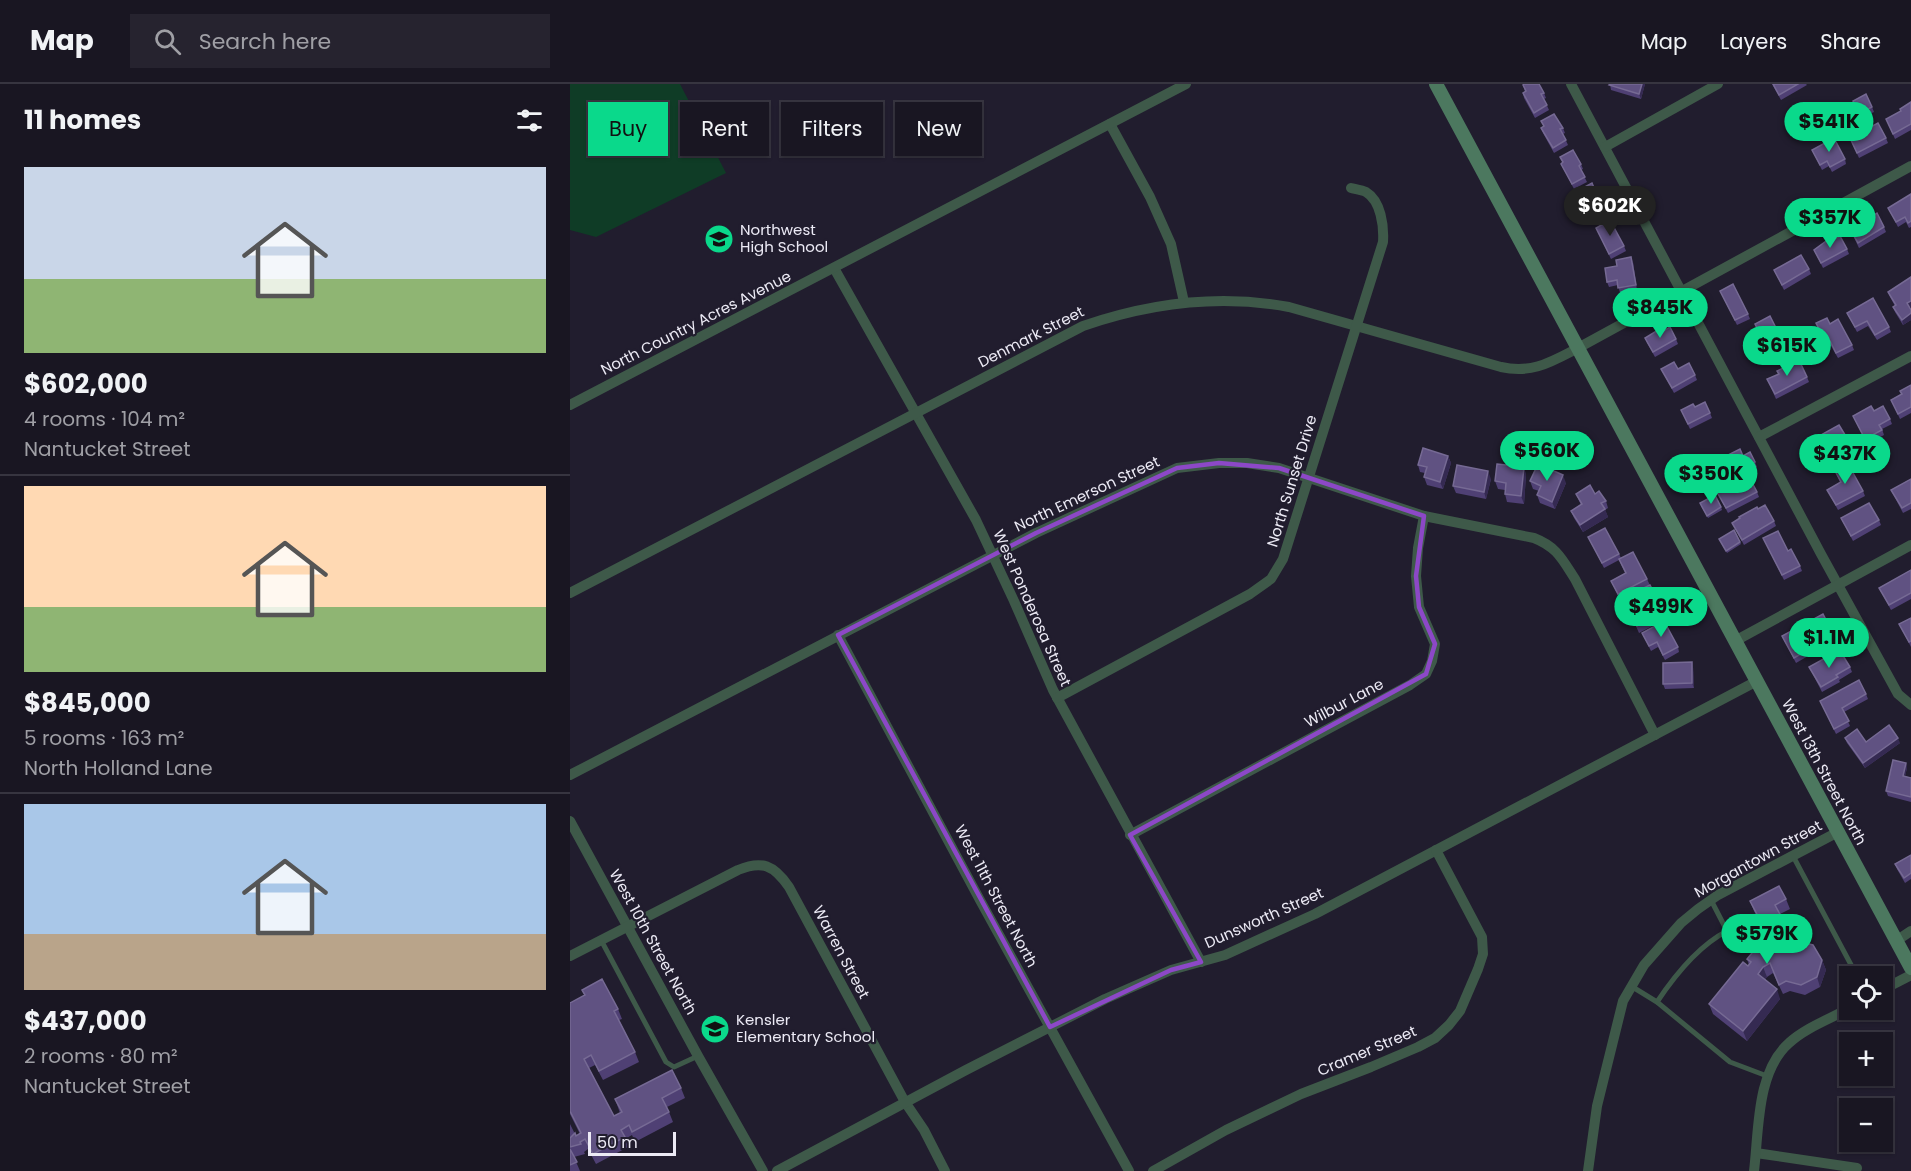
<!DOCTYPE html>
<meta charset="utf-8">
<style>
:root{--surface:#191622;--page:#26232f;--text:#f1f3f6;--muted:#9f9fa5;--line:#373540;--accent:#0ad98b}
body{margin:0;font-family:Poppins,sans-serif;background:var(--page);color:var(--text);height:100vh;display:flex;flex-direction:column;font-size:22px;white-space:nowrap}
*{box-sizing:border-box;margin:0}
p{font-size:20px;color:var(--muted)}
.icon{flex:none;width:33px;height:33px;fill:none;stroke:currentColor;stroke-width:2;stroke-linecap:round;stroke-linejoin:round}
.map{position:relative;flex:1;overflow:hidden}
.drawer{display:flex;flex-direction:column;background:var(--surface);width:570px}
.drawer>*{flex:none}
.banner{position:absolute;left:18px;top:18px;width:570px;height:54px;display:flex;gap:12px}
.fabs{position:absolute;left:1269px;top:882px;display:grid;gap:12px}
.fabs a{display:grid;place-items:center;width:54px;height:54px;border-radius:0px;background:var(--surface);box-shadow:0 2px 4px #0004,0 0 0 2px var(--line);font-size:30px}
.scale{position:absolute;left:18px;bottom:15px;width:88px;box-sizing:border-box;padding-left:6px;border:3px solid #eceaf5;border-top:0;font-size:16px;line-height:21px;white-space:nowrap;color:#eceaf5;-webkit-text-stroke:4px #211d2e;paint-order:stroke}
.price{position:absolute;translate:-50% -51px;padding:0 14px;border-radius:21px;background:var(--accent);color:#111;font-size:20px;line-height:39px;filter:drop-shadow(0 2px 3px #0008)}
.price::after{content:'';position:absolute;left:50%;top:36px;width:18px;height:14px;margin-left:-9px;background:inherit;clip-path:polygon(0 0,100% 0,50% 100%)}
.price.selected{background:#222;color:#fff}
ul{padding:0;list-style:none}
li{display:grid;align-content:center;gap:12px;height:318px;padding:0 24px}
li+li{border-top:2px solid var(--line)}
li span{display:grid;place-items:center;height:186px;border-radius:0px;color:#555}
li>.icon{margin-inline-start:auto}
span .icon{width:108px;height:108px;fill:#fffc;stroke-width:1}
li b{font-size:26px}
h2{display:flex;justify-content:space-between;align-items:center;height:72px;padding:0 24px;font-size:26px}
.pill{padding:0 21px;border-radius:0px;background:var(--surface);box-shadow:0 2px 4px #0004,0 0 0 2px var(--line);font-size:21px;line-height:54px}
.pill.selected{background:var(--accent);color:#111}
header{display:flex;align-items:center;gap:36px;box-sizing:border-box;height:84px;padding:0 30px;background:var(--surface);border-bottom:2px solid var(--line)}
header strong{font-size:28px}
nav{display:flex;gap:33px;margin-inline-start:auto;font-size:21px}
.search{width:420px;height:54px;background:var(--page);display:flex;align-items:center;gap:15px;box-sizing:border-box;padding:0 21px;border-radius:0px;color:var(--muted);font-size:22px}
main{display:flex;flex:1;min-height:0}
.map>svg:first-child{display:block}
</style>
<header>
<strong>Map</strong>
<div class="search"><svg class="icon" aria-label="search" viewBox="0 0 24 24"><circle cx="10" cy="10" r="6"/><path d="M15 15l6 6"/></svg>Search here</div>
<nav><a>Map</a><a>Layers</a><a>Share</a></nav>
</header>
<main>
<section class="drawer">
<h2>11 homes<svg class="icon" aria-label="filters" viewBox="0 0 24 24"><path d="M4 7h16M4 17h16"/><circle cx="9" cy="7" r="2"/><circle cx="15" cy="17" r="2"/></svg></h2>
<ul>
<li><span style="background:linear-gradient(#c9d6e8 60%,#8fb573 0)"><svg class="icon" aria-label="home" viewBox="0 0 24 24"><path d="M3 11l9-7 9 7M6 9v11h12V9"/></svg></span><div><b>$602,000</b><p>4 rooms · 104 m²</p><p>Nantucket Street</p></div></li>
<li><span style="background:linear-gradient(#ffd9b3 65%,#8fb573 0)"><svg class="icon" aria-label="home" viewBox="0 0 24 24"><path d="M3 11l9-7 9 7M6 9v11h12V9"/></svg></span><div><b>$845,000</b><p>5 rooms · 163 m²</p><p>North Holland Lane</p></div></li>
<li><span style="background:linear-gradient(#a9c7e8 70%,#b9a48a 0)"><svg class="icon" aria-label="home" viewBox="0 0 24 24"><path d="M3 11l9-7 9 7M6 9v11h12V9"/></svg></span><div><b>$437,000</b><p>2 rooms · 80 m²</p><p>Nantucket Street</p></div></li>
</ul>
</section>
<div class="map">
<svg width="1341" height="1087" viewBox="0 0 1341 1087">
<rect width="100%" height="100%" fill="#211d2e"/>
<!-- green -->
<path fill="#0f3c26" d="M0,0H110L156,89L26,153L0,146Z"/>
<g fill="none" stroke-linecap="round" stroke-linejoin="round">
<!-- lane -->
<g stroke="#3e5949" stroke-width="5">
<path d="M1223,772L1287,892"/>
<path d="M31,856L96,978L104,983L128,972"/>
<path d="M1061,902L1087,918L1160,978L1197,992"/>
<path d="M1087,918C1105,891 1128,862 1157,847L1141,816"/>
</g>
<!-- street -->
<g stroke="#3e5949" stroke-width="10">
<path d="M1001,0L1251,470L1328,610L1341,621"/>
<path d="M540,40L580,113L601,160L614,218"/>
<path d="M1035,63L1148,0"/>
<path d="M264,184L406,436L444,517L483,606L631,878"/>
<path d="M0,321L616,0"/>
<path d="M1189,353L1341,272"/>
<path d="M0,509L513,242C580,219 649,210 719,223L931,283C962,290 981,278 1008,264L1341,82"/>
<path d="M268,551L411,818L559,1087"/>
<path d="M1165,557L1341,461"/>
<path d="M487,614L680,510L701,495L713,475L813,158C814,142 811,117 796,108C792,106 785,105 781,104"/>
<path d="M0,691L466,449L607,384L649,379H677L709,384L854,432L964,454C987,463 992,475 1005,495L1085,651"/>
<path d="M0,737L128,972L193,1087"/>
<path d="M560,751L840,601L856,590L862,577L865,560L849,523L846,492L848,464L854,432"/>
<path d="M1326,857L1341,847"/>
<path d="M0,872L168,786C192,776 204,781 219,803L335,1018L354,1046L375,1087"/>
<path d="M1312,906L1341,891"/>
<path d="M1186,1069L1287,1084"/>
<path d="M207,1087L396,986L535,915L601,886L655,871L745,830L1187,597"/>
<path d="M583,1087L656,1046L731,1010L801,983L848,963L865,954L879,941L890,927L908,885L913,870L912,853L866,766"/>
<path d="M1018,1087L1027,1022L1053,917L1074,881L1111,839L1128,825L1148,811L1268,748"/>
<path d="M1184,1087C1189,1047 1186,988 1219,959C1235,944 1260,935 1280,924"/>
</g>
<!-- secondary -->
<path stroke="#4c785f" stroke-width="14" d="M866,0L1341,884"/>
</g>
<!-- wall -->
<g fill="#4f4074">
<path d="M1040,0H1075L1071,15L1041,6Z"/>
<path d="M1202,0H1236L1237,1L1211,16Z"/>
<path d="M953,1L974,9L976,14L974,15L979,26L965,34L954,14L953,9L955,8Z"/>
<path d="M1283,17L1302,23L1304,28L1291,34Z"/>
<path d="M1341,18V46L1325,55L1316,35L1331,27Z"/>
<path d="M971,37L993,44L995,49L993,50L998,61L984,69L973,49L971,44L974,42Z"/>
<path d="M1280,54H1316L1318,59L1289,74Z"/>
<path d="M1242,66L1275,75L1276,80L1262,88L1259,82L1252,86Z"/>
<path d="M990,73L1011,80L1013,85L1011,86L1017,98L1004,105L993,84L991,80L993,79Z"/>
<path d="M1022,99L1036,133L1025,139L1009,106Z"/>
<path d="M1341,110V143L1339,144L1336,138L1328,143L1318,124Z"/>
<path d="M1314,143L1316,148L1289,164L1281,147Z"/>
<path d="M1026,144L1054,162L1056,167L1041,175Z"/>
<path d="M1265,155L1277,165L1279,170L1253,184L1244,166Z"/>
<path d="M1063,178L1067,206L1050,209L1048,201L1039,203L1037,198L1047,182Z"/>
<path d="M1239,185L1241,190L1214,206L1204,186Z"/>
<path d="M1150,207L1178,230L1180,235L1167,241Z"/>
<path d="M1318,208L1341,226V236L1333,241L1325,228L1323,223L1325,222L1320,213Z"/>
<path d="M1277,229L1319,243L1321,248L1307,256L1298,242L1287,248Z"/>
<path d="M1246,239L1260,240L1282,261L1284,266L1268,274L1261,262L1248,269L1239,251L1249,245Z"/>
<path d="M1185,240L1213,258L1215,263L1186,277L1178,258L1190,252Z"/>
<path d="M1090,249L1106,255L1108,260L1085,273L1077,259L1075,254Z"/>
<path d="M1091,285H1108L1125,291L1127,296L1104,309Z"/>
<path d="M1237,293L1239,298L1206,315L1197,295Z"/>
<path d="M1341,301V329L1330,335L1321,316L1331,310L1330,307Z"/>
<path d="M1111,326L1140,329L1142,334L1120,345Z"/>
<path d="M1304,327L1320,335L1322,340L1312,345L1314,351L1297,360L1283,332Z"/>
<path d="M1280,359L1281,364L1245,384L1234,363Z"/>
<path d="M878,372L881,379L873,405L857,401L854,393L855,389L850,388L848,381Z"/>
<path d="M1173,372L1185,378L1187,383L1171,391L1166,383L1161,386L1154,373Z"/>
<path d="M954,383L956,391L954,420L937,418L935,410V406L928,405L925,397Z"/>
<path d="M1264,385L1293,407L1295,412L1268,426L1257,406L1270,398Z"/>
<path d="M921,395L916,415L886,409L883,402Z"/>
<path d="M1341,395V425L1333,429L1321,406Z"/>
<path d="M960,397L996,399L985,425L970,419L967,411L969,407L963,405Z"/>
<path d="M1147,408H1187L1189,413L1158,429Z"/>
<path d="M1006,410H1025L1036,417L1038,424L1035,426L1038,433L1013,448L1004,434L1001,427L1011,421Z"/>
<path d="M1131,422L1151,423L1152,426L1138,434Z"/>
<path d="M1188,425L1204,437L1206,442L1174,461L1162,439Z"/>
<path d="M1271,434L1309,436L1311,441L1283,457Z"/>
<path d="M1018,453L1049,470L1051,474L1077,495L1096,535L1069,549L1058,524L1071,517L1068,509L1051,518L1041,497L1055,489L1049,476L1034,484Z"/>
<path d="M1193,454L1218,467L1230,482L1232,487L1214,496Z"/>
<path d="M1149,455L1170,458L1171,460L1157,469Z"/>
<path d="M1341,486V515L1321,526L1309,504Z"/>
<path d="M1341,534V563L1329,540Z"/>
<path d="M1240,537L1264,551L1266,556L1226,579L1212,552L1229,551L1242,543Z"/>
<path d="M1072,549L1108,563L1109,568L1095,576L1088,563L1081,567Z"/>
<path d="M1259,577L1280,583L1282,588L1269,596L1270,598L1252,608L1239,583Z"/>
<path d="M1123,583L1124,604L1095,605L1093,600Z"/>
<path d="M1296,610L1298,615L1274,628L1280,642L1266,650L1250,617Z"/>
<path d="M1275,654L1296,658L1330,659L1295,684L1277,659Z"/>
<path d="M1336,679L1337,684L1335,692L1341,694V693V718L1318,712L1316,707Z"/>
<path d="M1341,771V795L1335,799L1327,785L1325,780Z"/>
<path d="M1216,815L1220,825L1210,830L1220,849L1236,851L1239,860L1252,876L1256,886L1250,903L1235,911L1220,907L1213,910L1203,889L1197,893L1195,895L1210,915L1177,957L1143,930L1139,920L1178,882L1179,881L1177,875L1189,868L1192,865L1190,860L1199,856L1184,827L1180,817Z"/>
<path d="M12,906L48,925L52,935L49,936L65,968L69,978L33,996L25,981L19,984L44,1032L50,1029L45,1015L111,1004L115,1014L97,1023L103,1038L65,1058L62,1051L55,1055L58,1063L26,1080L18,1065L14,1068L15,1070L4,1073L10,1087H0V1040L6,1052L10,1050L0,1030V918V919L15,912Z"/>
</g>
<!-- shaded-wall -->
<g fill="#352a52">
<path d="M1072,0H1075L1071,15L1069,10Z"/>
<path d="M1061,173L1063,178L1067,206L1066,201Z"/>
<path d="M1341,217V223L1339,224L1337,219Z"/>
<path d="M1341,229V236L1333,241L1332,236Z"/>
<path d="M878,372L881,379L873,405L870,398Z"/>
<path d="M954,383L956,391L954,420L951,412Z"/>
<path d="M918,387L921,395L916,415L914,408Z"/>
<path d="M993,391L996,399L985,425L982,418Z"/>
<path d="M1035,425L1038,433L1013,448L1010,441Z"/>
<path d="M1122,578L1123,583L1124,604L1122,599Z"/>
<path d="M1328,654L1330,659L1295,684L1293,679Z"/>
<path d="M1336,679L1337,684L1334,697L1333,692Z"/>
<path d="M1252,876L1256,886L1250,903L1247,893Z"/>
<path d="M1193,883L1197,893L1191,900L1188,890Z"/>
<path d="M1207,905L1210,915L1177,957L1173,947Z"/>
</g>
<!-- building -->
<g fill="#605282" stroke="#766a94" stroke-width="1.5">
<path d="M954,0H969L974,9L971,10L977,21L964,29L953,9L956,7L953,1Z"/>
<path d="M1040,0H1072L1069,10L1039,1Z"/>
<path d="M1203,0H1228L1209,11Z"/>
<path d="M1296,10L1302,23L1289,30L1283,17Z"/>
<path d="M1341,18V40L1323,50L1316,35L1331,27L1330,25Z"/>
<path d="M984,30L993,44L990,45L996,56L983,64L971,44L974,42L971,37Z"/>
<path d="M1308,39L1316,54L1287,69L1280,54Z"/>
<path d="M1264,54L1275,75L1260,83L1257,77L1250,81L1242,66Z"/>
<path d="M1003,66L1011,80L1009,82L1015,93L1002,100L991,80L993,78L990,73Z"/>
<path d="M1022,99L1034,128L1023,134L1009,106Z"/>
<path d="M1341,110V137L1338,139L1335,133L1326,138L1318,124Z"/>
<path d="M1307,129L1314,143L1288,159L1281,147Z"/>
<path d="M1040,136L1054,162L1039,170L1026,144Z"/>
<path d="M1263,152L1265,155L1270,152L1277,165L1251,179L1244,166Z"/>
<path d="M1231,171L1239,185L1212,201L1204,186Z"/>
<path d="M1061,173L1066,201L1048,204L1047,196L1037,198L1035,184L1047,182L1046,176Z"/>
<path d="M1341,193V217L1337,219L1341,226V229L1332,236L1323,223L1326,221L1318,208Z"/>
<path d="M1163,200L1178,230L1165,236L1150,207Z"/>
<path d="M1303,214L1319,243L1305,251L1297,237L1285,243L1277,229Z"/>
<path d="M1200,232L1213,258L1184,272L1178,258L1191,252L1185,240Z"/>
<path d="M1257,234L1260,240L1268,235L1282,261L1266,269L1260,257L1246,264L1239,251L1249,245L1246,239Z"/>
<path d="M1100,243L1106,255L1083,268L1075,254L1088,246L1090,249Z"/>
<path d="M1229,276L1237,293L1205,310L1197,295L1209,290L1207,287Z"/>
<path d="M1104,278L1108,285L1119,279L1125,291L1102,304L1091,285Z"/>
<path d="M1341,301V323L1328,330L1321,316L1332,310L1330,307Z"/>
<path d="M1135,318L1140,329L1118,340L1111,326L1123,320L1125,323Z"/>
<path d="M1301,322L1304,327L1313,322L1320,335L1309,341L1312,346L1295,355L1283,332Z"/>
<path d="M1269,341L1280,359L1243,379L1234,363L1241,360L1240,357Z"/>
<path d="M853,364L878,372L870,398L854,393L857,383L848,381Z"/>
<path d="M1170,365L1173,372L1180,368L1185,378L1169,386L1165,378L1159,381L1154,373Z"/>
<path d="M1277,378L1293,407L1266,421L1257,406L1271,398L1264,385Z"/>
<path d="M927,380L954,383L951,412L935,410L936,399L925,397Z"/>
<path d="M968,380L993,391L982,418L967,411L971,402L960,397Z"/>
<path d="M887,381L918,387L914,408L883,402Z"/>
<path d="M1178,391L1187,408L1156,424L1147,408Z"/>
<path d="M1341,395V419L1332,424L1321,406Z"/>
<path d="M1020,401L1025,410L1029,407L1036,417L1031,419L1035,425L1010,441L1001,427L1012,420L1006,410Z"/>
<path d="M1145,411L1151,423L1137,432L1130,419Z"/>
<path d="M1299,419L1309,436L1281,452L1271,434Z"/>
<path d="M1195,421L1204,437L1172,456L1162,439L1170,434L1169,433L1187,423L1188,425Z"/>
<path d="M1035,444L1049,470L1032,479L1018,453Z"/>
<path d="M1164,446L1170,458L1156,467L1149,455Z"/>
<path d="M1208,447L1218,467L1221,465L1230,482L1212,491L1193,454Z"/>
<path d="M1063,468L1077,495L1048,510L1041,497L1056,489L1049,475Z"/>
<path d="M1341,486V509L1319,521L1309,504Z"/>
<path d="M1080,501L1094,528L1067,542L1058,524L1072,517L1067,507Z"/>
<path d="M1253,530L1264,551L1224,574L1212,552L1225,545L1229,551L1243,543L1240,537Z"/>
<path d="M1341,534V557L1339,558L1329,540Z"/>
<path d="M1094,537L1108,563L1093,571L1087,558L1079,562L1072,549Z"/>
<path d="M1272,570L1280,583L1266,591L1268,593L1251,603L1239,583L1257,573L1259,577Z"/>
<path d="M1122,578V599L1093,600V579Z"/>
<path d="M1289,596L1296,610L1272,624L1279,637L1264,645L1250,617Z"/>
<path d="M1319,641L1328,654L1293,679L1275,654L1287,645L1296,658Z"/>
<path d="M1323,676L1336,679L1333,692L1341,694V693V713L1316,707Z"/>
<path d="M1341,771V789L1334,794L1325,780Z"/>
<path d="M1209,802L1216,815L1205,821L1220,849L1225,847L1236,851L1235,859L1243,861L1252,876L1247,893L1231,901L1216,897L1209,901L1200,879L1193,883L1188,890L1207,905L1173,947L1139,920L1173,878L1178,882L1181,878L1177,875L1186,864L1189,868L1192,864L1190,860L1200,855L1180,817Z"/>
<path d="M32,895L48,925L44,927L65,968L29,987L21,971L14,975L44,1032L52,1028L45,1015L102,986L111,1004L92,1014L99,1028L62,1048L59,1041L51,1046L55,1053L23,1070L15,1055L10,1058L11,1060L0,1063V1054L5,1049L6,1052L11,1049L0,1027V918V919L15,911L12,906Z"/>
<path d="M0,1065L7,1078L0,1081Z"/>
</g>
<!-- marked area -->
<path fill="none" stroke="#8c48c7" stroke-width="4.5" stroke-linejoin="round" d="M649,379L709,384L854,432L846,492L849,523L865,560L856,590L560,751L631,878L601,886L480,943L268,551L466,449L607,384Z"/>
<!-- icons -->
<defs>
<g id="school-disc" transform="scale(1.5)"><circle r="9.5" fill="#0ad98b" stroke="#211d2e"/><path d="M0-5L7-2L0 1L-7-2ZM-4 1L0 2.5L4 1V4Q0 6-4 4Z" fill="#111"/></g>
</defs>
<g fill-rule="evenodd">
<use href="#school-disc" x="149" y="155"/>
<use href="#school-disc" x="145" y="945"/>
</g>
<g text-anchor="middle" stroke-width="4.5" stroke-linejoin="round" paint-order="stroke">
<!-- poi labels -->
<g font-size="15" fill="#eceaf5" stroke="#211d2e" text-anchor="start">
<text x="170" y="151">Northwest<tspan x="170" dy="17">High School</tspan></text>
<text x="166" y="941">Kensler<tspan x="166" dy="17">Elementary School</tspan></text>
</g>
<!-- street labels -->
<g font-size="15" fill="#eceaf5" stroke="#211d2e">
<text transform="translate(126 239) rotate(-27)" y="5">North Country Acres Avenue</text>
<text transform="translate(461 253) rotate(-27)" y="5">Denmark Street</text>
<text transform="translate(722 397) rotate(-73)" y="5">North Sunset Drive</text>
<text transform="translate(517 410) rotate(-25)" y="5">North Emerson Street</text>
<text transform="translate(462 524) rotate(66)" y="5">West Ponderosa Street</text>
<text transform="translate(774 619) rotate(-28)" y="5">Wilbur Lane</text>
<text transform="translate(1254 688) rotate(62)" y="5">West 13th Street North</text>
<text transform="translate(1188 775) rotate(-29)" y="5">Morgantown Street</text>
<text transform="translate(426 812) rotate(62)" y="5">West 11th Street North</text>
<text transform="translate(694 834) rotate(-24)" y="5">Dunsworth Street</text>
<text transform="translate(83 858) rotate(61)" y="5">West 10th Street North</text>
<text transform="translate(271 868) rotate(62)" y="5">Warren Street</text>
<text transform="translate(797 967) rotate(-23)" y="5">Cramer Street</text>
</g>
</g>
</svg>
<div class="fabs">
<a><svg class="icon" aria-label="locate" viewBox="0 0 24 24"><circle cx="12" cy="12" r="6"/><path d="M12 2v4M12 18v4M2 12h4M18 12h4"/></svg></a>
<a>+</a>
<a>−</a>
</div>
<div class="scale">50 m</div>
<b class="price" style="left:1259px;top:69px">$541K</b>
<b class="price selected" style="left:1040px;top:153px">$602K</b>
<b class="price" style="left:1260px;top:165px">$357K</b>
<b class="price" style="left:1090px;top:255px">$845K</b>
<b class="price" style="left:1217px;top:293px">$615K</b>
<b class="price" style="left:977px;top:398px">$560K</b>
<b class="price" style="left:1275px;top:401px">$437K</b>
<b class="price" style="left:1141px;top:421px">$350K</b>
<b class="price" style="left:1091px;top:554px">$499K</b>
<b class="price" style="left:1259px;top:585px">$1.1M</b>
<b class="price" style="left:1197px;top:881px">$579K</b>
<div class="banner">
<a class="pill selected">Buy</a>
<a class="pill">Rent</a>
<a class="pill">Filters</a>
<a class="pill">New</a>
</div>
</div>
</main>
